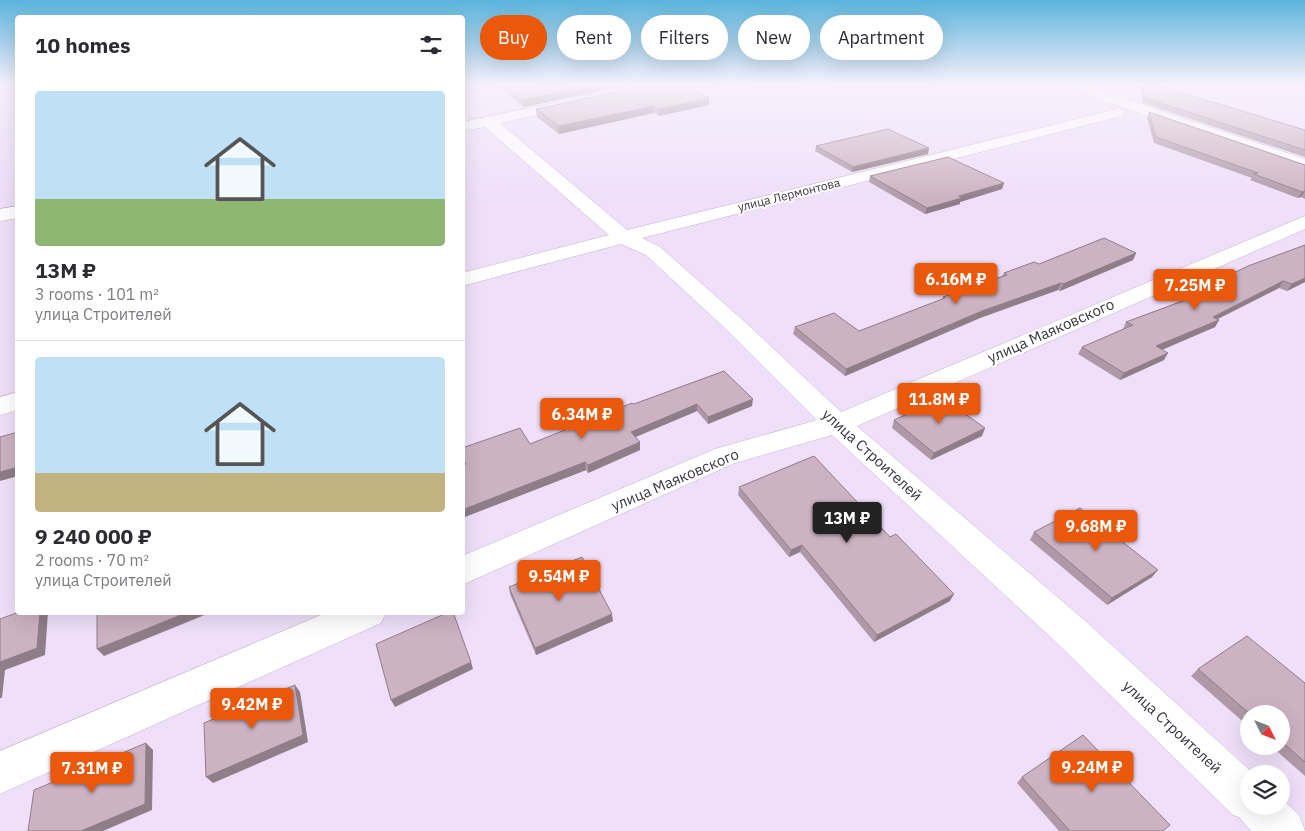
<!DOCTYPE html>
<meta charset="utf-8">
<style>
:root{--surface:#fff;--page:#f2f2f3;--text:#2b2b33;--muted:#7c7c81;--line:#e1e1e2;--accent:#ea580c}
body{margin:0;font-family:"IBM Plex Sans",sans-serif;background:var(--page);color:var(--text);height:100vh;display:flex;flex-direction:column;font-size:19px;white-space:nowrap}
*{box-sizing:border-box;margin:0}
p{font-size:16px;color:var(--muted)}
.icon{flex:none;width:28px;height:28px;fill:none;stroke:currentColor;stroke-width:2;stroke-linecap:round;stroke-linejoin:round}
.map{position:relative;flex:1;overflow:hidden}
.sheet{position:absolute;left:15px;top:15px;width:450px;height:600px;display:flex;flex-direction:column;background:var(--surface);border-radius:5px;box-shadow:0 5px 20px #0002}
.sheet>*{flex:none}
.top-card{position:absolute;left:480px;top:15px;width:475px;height:45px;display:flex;gap:10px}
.needle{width:32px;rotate:132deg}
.controls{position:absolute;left:1240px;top:705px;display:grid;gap:10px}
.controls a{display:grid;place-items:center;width:50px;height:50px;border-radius:50%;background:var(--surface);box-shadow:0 5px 20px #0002;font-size:25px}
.price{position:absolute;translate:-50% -42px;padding:0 11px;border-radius:5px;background:var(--accent);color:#fff;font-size:16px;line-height:32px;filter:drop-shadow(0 1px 2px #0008)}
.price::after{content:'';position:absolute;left:50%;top:30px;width:15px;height:11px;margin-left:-8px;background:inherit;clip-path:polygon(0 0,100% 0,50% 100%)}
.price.active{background:#222;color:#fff}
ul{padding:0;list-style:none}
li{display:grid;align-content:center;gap:10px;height:265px;padding:0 20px}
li+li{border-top:1px solid var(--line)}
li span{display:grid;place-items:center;height:155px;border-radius:5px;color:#555}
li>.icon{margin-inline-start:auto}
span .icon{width:90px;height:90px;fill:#fffc;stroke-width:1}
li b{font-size:21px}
h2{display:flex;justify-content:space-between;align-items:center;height:60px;padding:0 20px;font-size:21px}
.pill{padding:0 18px;border-radius:22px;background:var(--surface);box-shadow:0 5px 20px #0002;font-size:18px;line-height:45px}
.pill.active{background:var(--accent);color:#fff}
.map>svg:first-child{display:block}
</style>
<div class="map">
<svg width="1305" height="831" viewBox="0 0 1305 831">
<rect width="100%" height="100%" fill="#efdff9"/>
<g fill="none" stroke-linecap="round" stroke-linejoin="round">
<!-- minor casing -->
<g stroke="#c3b3cc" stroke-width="1">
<g id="minor">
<path d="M1065,85H1084L1305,159V170L1067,88Z"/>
<path d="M574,99L579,100L581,103L579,106L500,123L627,230L1117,109L1122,110L1124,113L1122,116L642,238L660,247L745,322L841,412L1305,216V229L857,426L1083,619L1254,774H1249V806H1281V798L1299,815L1305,831H1251L1239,817L1233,815L1057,643L832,435L735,463L462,585V556L715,449L817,420L729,332L646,255L621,244L462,286V273L609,235L485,127L462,131V122Z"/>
<path d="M18,206V218L0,221V209Z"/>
<path d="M18,392V410L0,415V397Z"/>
<path d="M328,612H386L381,623L0,794V751Z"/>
</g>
</g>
<!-- minor -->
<use href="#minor" fill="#fff" fill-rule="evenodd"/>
</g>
<!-- wall -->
<g fill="#af99a8">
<path d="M500,85H628L524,107L501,89Z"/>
<path d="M1139,85H1156L1305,130V157L1143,103Z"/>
<path d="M709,105L659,116L654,113L559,134L537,117L536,109Z"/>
<path d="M1149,112L1305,165V199L1301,197L1298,198L1250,180L1252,178L1154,143L1147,118Z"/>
<path d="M816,146L928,154L852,172L815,151Z"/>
<path d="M870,176L1004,183L1002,189L960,202V204L925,214L869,182Z"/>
<path d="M1305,245V282L1287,291L1279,288L1217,319L1219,320L1215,327L1162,350L1164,360L1120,380L1078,354L1082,347L1124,329H1123L1126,322L1197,295L1200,289Z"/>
<path d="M1136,253L1133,260L1060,291L1058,290L980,318L845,376L793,334L795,327L859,331L942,299L943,297L1002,276L1004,273L1039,264Z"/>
<path d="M724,371L752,406L708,424L697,411L635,437L640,442V450L588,473L586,470L462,518V466L465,465L462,461V448L530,444L634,404Z"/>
<path d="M894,420L982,436L931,460L892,428Z"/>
<path d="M739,487L950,601L874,642L800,552L789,557L738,495Z"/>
<path d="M1034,532L1152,577L1107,605L1030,540Z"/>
<path d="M509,587L613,621L536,655L510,594Z"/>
<path d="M1198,669L1305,683V776L1271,746H1281V714H1249V727L1191,676Z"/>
<path d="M1022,777L1163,831H1059L1017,783Z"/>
</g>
<!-- shaded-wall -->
<g fill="#8f7d88">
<path d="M595,85H628L524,107L523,100Z"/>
<path d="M709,98V105L659,116V109Z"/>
<path d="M654,106V113L559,134V126Z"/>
<path d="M929,148L928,154L852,172L853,167Z"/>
<path d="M1004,183L1002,189L960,202V204L925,214L927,208L959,196Z"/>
<path d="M1305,191L1301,197L1298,198L1302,192Z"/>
<path d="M1136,253L1133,260L1060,291L1063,284Z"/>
<path d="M1305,278V282L1287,291L1292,284Z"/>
<path d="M1283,281L1279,288L1208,324L1213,317Z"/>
<path d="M1061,283L1058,290L980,318L845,376L846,369L982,311Z"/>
<path d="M1219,320L1215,327L1152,354L1156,346Z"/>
<path d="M1168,353L1164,360L1120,380L1124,373Z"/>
<path d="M753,399L752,406L708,424V417Z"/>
<path d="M697,404V411L631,439V432Z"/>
<path d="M985,428L982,436L931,460L934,453Z"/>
<path d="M640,442V450L588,473V465Z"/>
<path d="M585,462L586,470L462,518V510Z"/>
<path d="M18,467V476L0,481V472Z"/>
<path d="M802,545L800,552L789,557L791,550Z"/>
<path d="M1158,570L1152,577L1107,605L1112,598Z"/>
<path d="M954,594L950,601L874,642L877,635Z"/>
<path d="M40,612H48L45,655L5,670L2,698H0V662Z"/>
<path d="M188,612H212L104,656L97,649Z"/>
<path d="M612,614L613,621L536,655L535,648Z"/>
<path d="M471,662L473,669L395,707L391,700Z"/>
<path d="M295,685L300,692L308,742L213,783L206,777Z"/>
<path d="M146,743L153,750L152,810L103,831H81Z"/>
</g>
<!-- building -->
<g fill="#ccb2c3" stroke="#8f7d88">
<path d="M504,85H595L523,100Z"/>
<path d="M650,85H682L709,98L659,109L654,106L559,126L536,109Z"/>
<path d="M1142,85H1156L1305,130V150L1145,98Z"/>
<path d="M1149,112L1305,165V191L1302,192L1254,174L1258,173L1156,137Z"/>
<path d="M888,129L929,148L853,167L816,146Z"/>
<path d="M948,157L1004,183L959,196L962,198L927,208L870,176Z"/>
<path d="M1104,238L1136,253L1063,284L1061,283L982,311L846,369L795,327L834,313L859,331L945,298L943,297L1007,275L1004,273L1034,262L1039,264Z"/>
<path d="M1305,245V278L1292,284L1283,281L1213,317L1219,320L1156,346L1168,353L1124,373L1082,347L1133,325L1126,322L1207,292L1200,289L1248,266Z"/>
<path d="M724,371L753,399L708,417L697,404L631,432L640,442L588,465L585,462L462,510V466L466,464L462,457V448L520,428L530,444L632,403L634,404Z"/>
<path d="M943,398L985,428L934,453L894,420Z"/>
<path d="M18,432V467L0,472V437Z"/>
<path d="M814,456L890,537L896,534L954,594L877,635L802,545L791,550L739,487Z"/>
<path d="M1080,508L1158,570L1112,598L1034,532Z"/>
<path d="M582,557L612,614L535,648L509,587Z"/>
<path d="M19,612H40L37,648L0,662V619Z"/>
<path d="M97,612H188L97,649Z"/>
<path d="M449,612H453L471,662L391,700L376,644Z"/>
<path d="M1247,636L1305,683V762L1281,741V714H1250L1198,669Z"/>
<path d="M295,685L303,735L206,777L204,723Z"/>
<path d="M1083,735L1170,825L1163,831H1070L1022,777Z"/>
<path d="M146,743L145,804L81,831H28L34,790Z"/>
</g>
<!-- sky -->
<linearGradient id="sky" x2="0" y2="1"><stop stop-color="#5bb4dd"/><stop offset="0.42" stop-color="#f8f1fc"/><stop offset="1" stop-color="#f8f1fc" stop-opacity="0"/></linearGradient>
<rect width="1305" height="201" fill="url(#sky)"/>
<g text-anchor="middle" stroke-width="4" stroke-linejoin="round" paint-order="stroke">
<!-- far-street labels -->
<g font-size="12" fill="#3a343e" stroke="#fff">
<text transform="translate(789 195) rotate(-14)" y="4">улица Лермонтова</text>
</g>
<!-- street labels -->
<g font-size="15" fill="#3a343e" stroke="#fff">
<text transform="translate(1051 331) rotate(-24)" y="5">улица Маяковского</text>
<text transform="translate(872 455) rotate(42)" y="5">улица Строителей</text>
<text transform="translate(675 480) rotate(-23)" y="5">улица Маяковского</text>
<text transform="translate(1172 727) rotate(43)" y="5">улица Строителей</text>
</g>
</g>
</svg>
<div class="controls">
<a><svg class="needle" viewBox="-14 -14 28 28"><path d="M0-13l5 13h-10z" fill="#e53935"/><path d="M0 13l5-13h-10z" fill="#7c7c81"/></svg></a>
<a><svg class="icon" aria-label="layers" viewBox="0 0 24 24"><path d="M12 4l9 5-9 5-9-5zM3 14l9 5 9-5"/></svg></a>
</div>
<b class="price" style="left:956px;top:305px">6.16M ₽</b>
<b class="price" style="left:1195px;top:311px">7.25M ₽</b>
<b class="price" style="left:939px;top:425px">11.8M ₽</b>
<b class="price" style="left:582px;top:440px">6.34M ₽</b>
<b class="price active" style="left:847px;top:544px">13M ₽</b>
<b class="price" style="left:1096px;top:552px">9.68M ₽</b>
<b class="price" style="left:559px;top:602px">9.54M ₽</b>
<b class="price" style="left:252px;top:730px">9.42M ₽</b>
<b class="price" style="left:1092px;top:793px">9.24M ₽</b>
<b class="price" style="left:92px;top:794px">7.31M ₽</b>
<div class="top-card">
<a class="pill active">Buy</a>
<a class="pill">Rent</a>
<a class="pill">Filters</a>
<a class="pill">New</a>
<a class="pill">Apartment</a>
</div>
<section class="sheet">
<h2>10 homes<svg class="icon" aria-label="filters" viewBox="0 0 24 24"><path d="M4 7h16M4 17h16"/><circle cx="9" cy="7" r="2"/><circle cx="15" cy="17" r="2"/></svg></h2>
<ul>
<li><span style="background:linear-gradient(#bfe0f5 70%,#8fb573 0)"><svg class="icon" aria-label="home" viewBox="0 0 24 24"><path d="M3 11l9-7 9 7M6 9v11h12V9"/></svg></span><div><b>13M ₽</b><p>3 rooms · 101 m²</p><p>улица Строителей</p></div></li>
<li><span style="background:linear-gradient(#bfe0f5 75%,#c2b280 0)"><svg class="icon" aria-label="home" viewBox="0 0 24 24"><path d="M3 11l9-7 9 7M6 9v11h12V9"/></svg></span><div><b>9 240 000 ₽</b><p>2 rooms · 70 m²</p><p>улица Строителей</p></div></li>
</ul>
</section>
</div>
